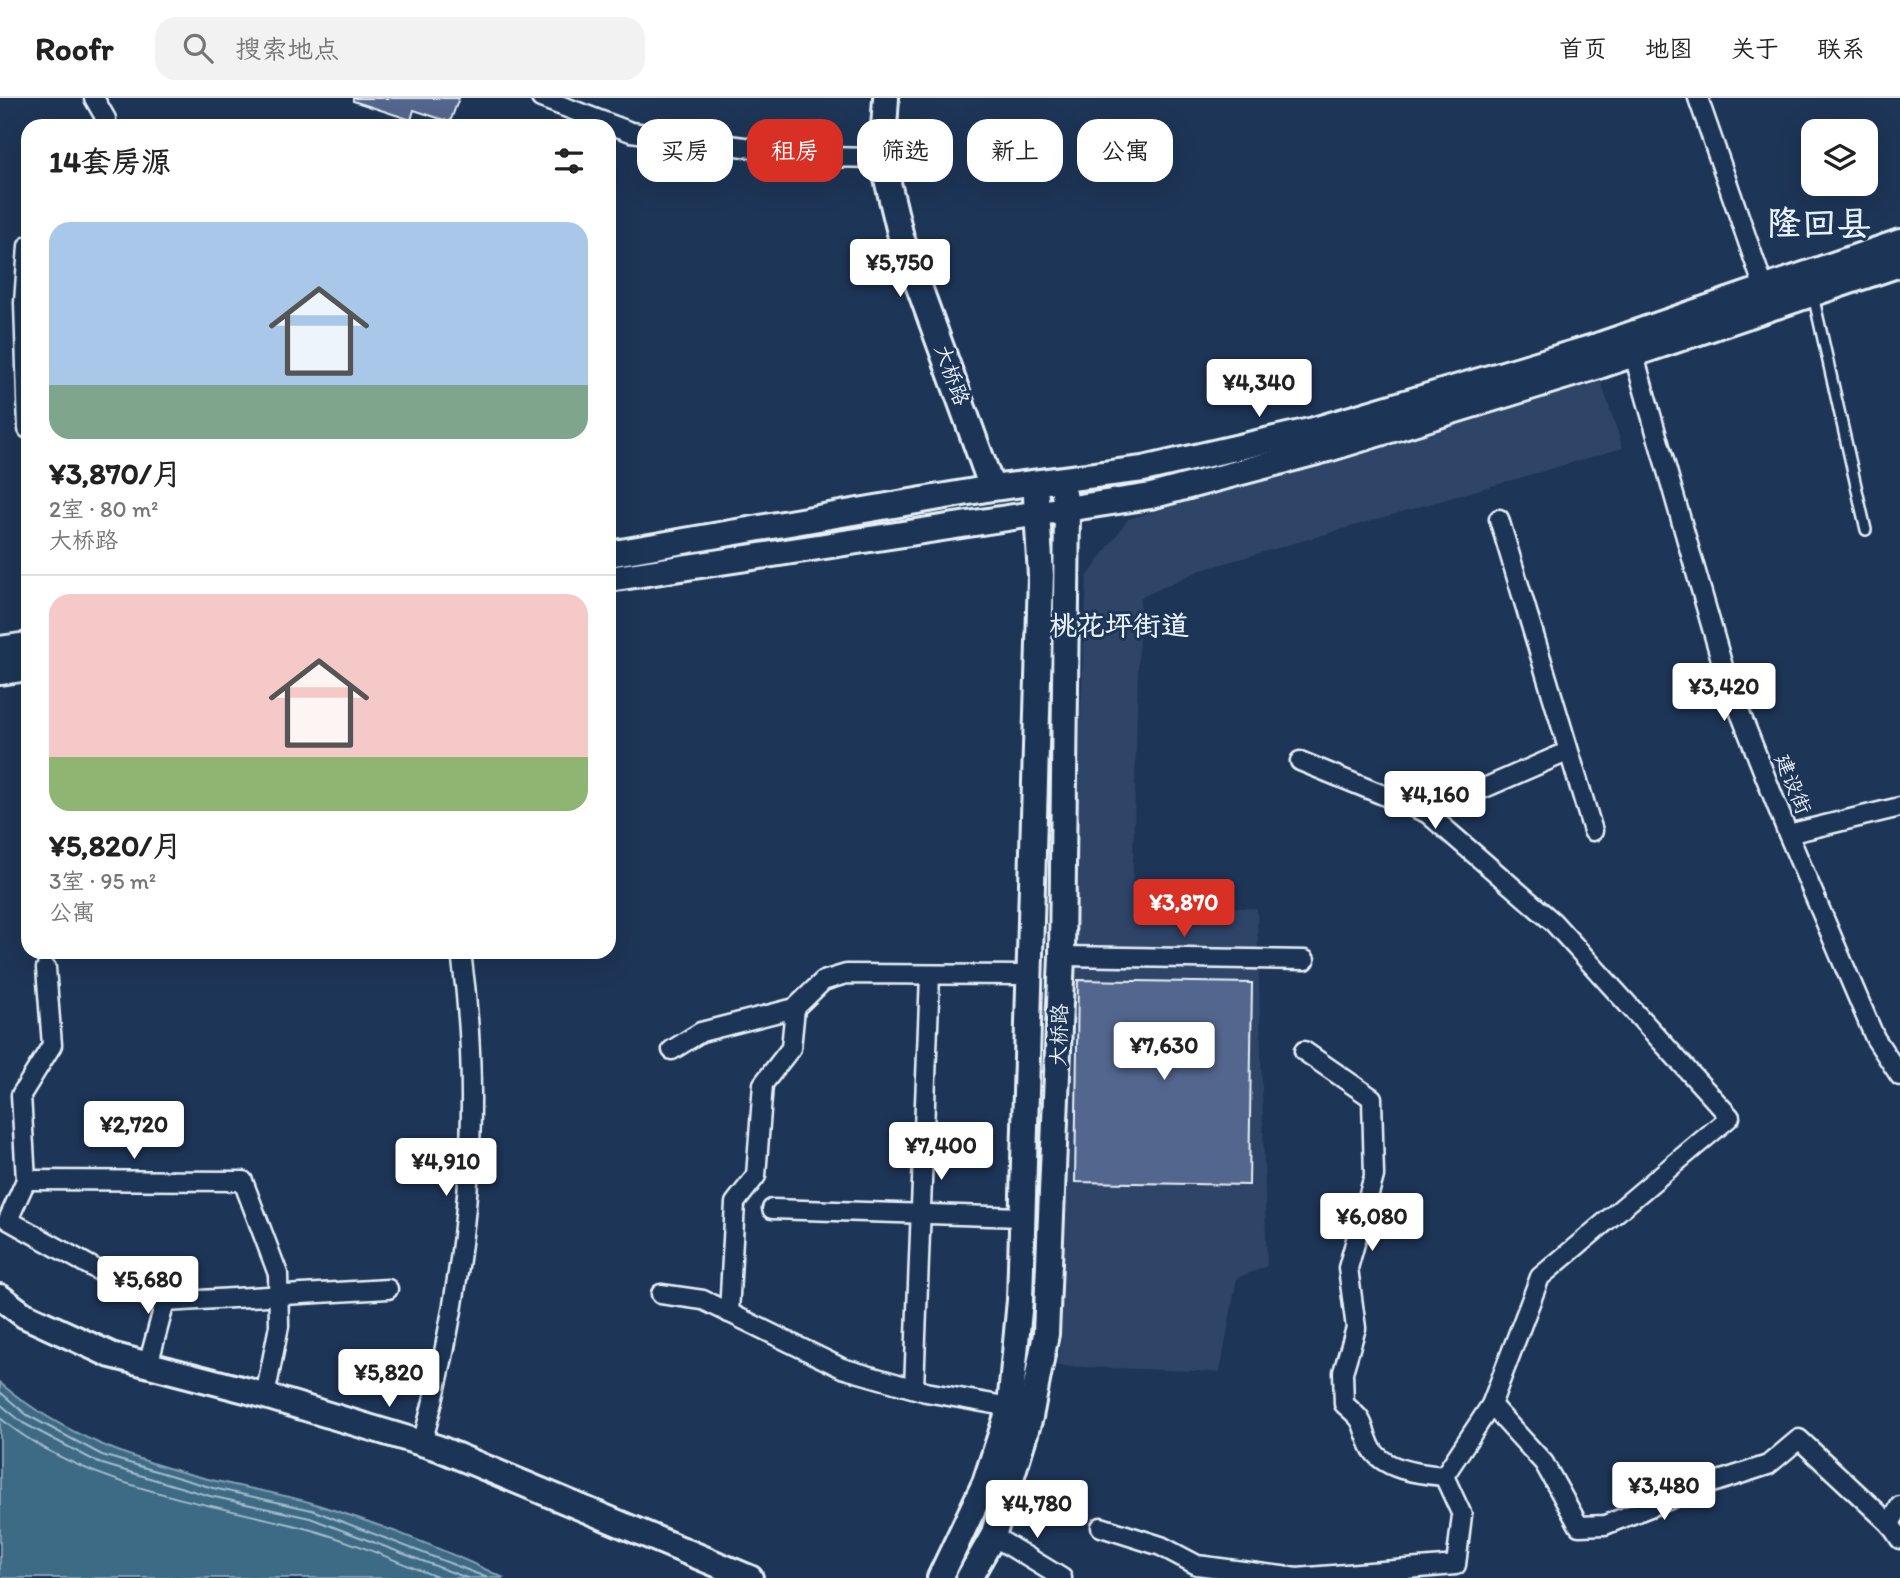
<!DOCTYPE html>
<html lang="zh">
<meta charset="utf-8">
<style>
:root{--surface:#fff;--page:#f2f2f2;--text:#222;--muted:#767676;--line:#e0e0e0;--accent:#d93025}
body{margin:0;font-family:Itim,"LXGW WenKai TC",sans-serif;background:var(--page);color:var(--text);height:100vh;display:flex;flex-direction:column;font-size:26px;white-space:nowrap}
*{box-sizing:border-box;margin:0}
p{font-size:23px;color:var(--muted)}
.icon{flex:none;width:38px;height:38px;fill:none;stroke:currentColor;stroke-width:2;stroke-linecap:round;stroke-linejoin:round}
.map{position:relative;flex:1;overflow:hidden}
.sheet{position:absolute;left:21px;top:21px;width:595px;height:840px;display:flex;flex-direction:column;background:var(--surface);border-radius:21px;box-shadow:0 7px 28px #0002}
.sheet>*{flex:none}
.guide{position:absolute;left:637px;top:21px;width:665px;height:63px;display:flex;gap:14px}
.fabs{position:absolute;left:1801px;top:21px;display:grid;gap:14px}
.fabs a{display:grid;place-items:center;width:77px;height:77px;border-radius:14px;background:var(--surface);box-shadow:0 7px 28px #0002;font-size:35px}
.price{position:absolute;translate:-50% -60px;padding:0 16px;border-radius:7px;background:#fff;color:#222;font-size:23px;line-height:46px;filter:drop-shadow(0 2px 4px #0008)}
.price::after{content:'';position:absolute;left:50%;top:42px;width:21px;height:16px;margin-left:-10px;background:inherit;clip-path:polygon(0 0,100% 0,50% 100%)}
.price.active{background:var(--accent);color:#fff}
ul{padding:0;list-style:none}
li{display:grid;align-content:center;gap:14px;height:371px;padding:0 28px}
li+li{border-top:2px solid var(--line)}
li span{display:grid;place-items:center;height:217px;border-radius:21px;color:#555}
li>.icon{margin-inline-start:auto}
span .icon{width:126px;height:126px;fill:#fffc;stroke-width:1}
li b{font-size:30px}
h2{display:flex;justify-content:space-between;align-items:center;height:84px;padding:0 28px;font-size:30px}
.pill{padding:0 24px;border-radius:21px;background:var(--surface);box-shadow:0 7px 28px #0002;font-size:24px;line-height:63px}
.pill.active{background:var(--accent);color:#fff}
header{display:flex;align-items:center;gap:42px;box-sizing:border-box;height:98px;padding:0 35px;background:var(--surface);border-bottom:2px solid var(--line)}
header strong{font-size:33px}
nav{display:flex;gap:38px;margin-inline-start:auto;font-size:24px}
.search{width:490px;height:63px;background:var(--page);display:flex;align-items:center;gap:18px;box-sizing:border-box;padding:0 24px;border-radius:21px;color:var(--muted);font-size:26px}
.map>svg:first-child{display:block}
</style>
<header>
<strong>Roofr</strong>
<div class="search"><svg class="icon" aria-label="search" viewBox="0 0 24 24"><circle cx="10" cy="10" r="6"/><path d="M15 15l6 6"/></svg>搜索地点</div>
<nav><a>首页</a><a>地图</a><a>关于</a><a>联系</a></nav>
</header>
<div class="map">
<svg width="1900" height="1480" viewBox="0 0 1900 1480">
<rect width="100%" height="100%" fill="#1d3557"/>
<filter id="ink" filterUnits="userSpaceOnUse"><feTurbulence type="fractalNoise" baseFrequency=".0143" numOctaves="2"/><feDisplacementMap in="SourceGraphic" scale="14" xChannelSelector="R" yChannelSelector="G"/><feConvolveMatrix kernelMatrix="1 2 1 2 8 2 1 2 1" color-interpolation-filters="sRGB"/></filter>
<g filter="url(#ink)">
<!-- built -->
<path fill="#2d4467" d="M1601,284L1623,350L1198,473L1140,500L1132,802L1257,811L1267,1168L1237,1180L1220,1274L1057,1268L1061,1243L1074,759L1087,479L1128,421Z"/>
<!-- water -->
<path fill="#3e6a84" stroke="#82a0b2" stroke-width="2" d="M0,1285C63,1338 138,1364 216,1383C249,1391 283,1396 315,1406C379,1426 444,1451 504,1480H0Z"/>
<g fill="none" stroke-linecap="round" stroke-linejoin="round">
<!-- shore -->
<g stroke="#a4bbca" stroke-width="2">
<path d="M0,1294L27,1317L102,1357L213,1390L312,1412L488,1480"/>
<path d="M0,1306L23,1325L99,1365L210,1398L310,1420L467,1480"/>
<path d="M0,1320C84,1390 202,1403 304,1430C350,1442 395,1463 440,1480"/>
</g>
</g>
<!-- building -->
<g fill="#52668d" stroke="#e8f1f8" stroke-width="2">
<path d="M353,0H459L450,24L414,12L411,22L353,3Z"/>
<path d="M1078,882L1252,885L1249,1087L1075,1084Z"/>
</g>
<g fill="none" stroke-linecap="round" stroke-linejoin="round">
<!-- lane casing -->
<g stroke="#e8f1f8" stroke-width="14">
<path id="lane" d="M1813,197L1866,432"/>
</g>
<!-- street casing -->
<g stroke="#e8f1f8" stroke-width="23">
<g id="street">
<path d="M94,0L106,21V28"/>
<path d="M541,0L631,34L820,59L882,60"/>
<path d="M1698,0L1764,190"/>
<path d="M28,148L24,205L28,331"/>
<path d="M1631,247L1726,579L1788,736L1875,940L1900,978"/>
<path d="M1499,421L1593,733"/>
<path d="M1300,663L1427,715L1567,654"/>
<path d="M1788,736L1900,709"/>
<path d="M1062,858L1305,862"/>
<path d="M46,870L52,947L21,997L26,1082L8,1122L135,1193L165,1204L388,1191"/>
<path d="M672,952L701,934L795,910L823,883L846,876L1031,877"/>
<path d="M1304,953L1372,1000L1374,1078L1348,1170L1356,1230L1343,1274L1344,1306C1367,1326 1359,1321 1370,1347C1380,1372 1421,1376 1444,1378"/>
<path d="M26,1082L243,1083L278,1176L279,1228L265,1298"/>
<path d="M772,1111L1022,1119"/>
<path d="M661,1196L703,1202L842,1270L926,1294L1010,1309"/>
<path d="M729,1215L735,1105L756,1078L763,986L791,950L795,910"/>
<path d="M148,1267L165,1204"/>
<path d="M914,1290L930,877"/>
<path d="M1491,1307L1544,1365L1579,1428L1605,1427L1700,1389L1768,1367L1799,1341L1890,1426"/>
<path d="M422,1346C466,1185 484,1019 461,854"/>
<path d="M1900,1408L1890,1426L1900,1441"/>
<path d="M1101,1429L1161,1448L1197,1467L1297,1480L1456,1467L1462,1417L1444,1378L1491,1307L1540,1179L1730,1019L1553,824L1427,715"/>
<path d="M993,1438L1062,1480"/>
</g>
</g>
<!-- secondary casing -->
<g stroke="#e8f1f8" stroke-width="30">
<g id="secondary">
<path d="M886,0L882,60L901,139L992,390"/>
<path d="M609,456L992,390L1143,371L1314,332L1594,249L1900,144"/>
<path d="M609,481L1151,398L1328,351L1599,268L1900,166"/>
<path d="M0,551L28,547"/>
<path d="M0,574L28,570"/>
<path d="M0,1199L24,1217L111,1257L249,1293L438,1350L750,1480"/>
<path d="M940,1480L985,1385L1010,1309L1020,1202L1041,477L1036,399"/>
<path d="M969,1480L993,1438L1030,1319L1046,1236L1062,858L1067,411L1064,396"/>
</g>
</g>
<!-- lane -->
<use href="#lane" stroke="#1d3557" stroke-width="9"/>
<!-- street -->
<use href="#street" stroke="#1d3557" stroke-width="18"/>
<!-- secondary -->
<use href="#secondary" stroke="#1d3557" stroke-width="24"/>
</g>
</g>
<g text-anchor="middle" stroke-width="6" stroke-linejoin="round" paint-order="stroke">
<!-- street labels -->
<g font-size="21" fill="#e8f1f8" stroke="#1d3557">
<text transform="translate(952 277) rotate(70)" y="7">大桥路</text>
<text transform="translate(1793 686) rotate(68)" y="7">建设街</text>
<text transform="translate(1059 937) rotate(-88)" y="7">大桥路</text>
</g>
<!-- district labels -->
<g font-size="28" font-weight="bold" fill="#e8f1f8" stroke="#1d3557">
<text x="1119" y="537">桃花坪街道</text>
</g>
<!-- town labels -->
<g font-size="35" font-weight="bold" fill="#e8f1f8" stroke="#1d3557">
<text x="1819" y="137">隆回县</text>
</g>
</g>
</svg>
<div class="fabs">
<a><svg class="icon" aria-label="layers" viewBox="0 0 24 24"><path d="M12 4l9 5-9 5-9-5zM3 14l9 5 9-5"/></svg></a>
</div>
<b class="price" style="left:900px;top:201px">¥5,750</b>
<b class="price" style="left:1259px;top:321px">¥4,340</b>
<b class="price" style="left:1724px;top:625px">¥3,420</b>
<b class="price" style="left:1435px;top:733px">¥4,160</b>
<b class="price active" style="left:1184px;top:841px">¥3,870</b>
<b class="price" style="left:1164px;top:984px">¥7,630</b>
<b class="price" style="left:134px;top:1063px">¥2,720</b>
<b class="price" style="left:941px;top:1084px">¥7,400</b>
<b class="price" style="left:446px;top:1100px">¥4,910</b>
<b class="price" style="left:1372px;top:1155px">¥6,080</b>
<b class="price" style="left:148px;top:1218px">¥5,680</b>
<b class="price" style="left:389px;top:1311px">¥5,820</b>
<b class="price" style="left:1664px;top:1424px">¥3,480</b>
<b class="price" style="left:1037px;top:1442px">¥4,780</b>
<div class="guide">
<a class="pill">买房</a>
<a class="pill active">租房</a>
<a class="pill">筛选</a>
<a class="pill">新上</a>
<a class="pill">公寓</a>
</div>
<section class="sheet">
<h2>14套房源<svg class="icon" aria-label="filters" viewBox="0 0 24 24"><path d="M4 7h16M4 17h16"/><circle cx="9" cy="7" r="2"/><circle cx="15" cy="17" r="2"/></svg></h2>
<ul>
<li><span style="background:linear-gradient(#a9c7e8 75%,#7fa58c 0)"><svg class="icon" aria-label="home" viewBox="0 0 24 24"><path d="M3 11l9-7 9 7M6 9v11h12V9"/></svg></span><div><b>¥3,870/月</b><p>2室 · 80 m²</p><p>大桥路</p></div></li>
<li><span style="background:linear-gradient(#f6c9c9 75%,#8fb573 0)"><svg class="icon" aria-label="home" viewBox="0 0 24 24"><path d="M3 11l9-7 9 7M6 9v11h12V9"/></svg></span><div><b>¥5,820/月</b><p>3室 · 95 m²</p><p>公寓</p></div></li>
</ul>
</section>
</div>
